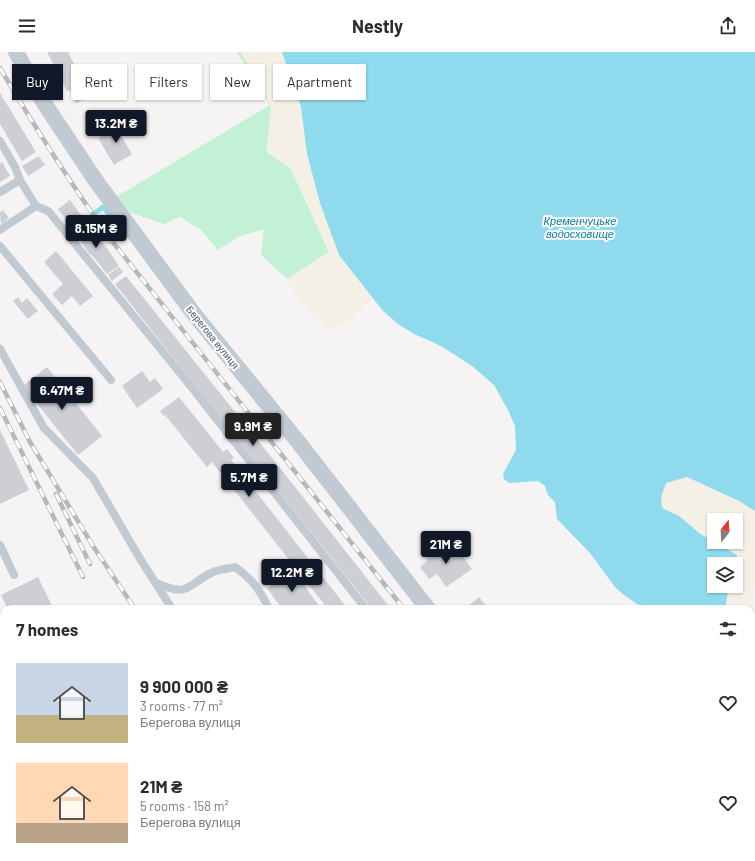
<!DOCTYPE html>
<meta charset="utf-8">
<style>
:root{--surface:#fff;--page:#f2f2f3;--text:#2b2b33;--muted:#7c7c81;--accent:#111827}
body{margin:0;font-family:Barlow,sans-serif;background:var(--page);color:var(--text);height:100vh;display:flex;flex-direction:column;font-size:15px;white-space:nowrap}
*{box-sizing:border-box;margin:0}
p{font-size:13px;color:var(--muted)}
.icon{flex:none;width:22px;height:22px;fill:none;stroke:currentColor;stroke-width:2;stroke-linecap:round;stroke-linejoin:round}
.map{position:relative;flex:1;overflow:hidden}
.details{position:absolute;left:0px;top:553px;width:755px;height:256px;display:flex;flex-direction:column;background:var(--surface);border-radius:12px 12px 0 0;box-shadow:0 1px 3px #0004}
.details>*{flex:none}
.banner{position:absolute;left:12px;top:12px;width:400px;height:36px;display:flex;gap:8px}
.needle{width:26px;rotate:18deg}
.buttons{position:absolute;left:707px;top:461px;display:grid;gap:8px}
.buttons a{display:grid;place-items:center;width:36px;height:36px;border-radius:0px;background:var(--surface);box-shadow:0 1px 3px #0004;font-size:20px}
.price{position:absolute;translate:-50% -34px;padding:0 9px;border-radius:4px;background:var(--accent);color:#fff;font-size:13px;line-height:26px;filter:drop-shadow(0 1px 2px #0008)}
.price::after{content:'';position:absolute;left:50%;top:24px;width:12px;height:9px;margin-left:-6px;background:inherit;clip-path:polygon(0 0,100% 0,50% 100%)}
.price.current{background:#222;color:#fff}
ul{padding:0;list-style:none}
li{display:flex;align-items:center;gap:12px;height:100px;padding:0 16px}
li span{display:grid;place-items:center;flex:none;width:112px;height:80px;border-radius:0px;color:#555}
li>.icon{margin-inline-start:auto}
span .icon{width:48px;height:48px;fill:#fffc;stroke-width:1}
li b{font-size:17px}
h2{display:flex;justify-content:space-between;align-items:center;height:48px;padding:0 16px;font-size:17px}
.chip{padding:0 14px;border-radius:0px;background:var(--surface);box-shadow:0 1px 3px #0004;font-size:14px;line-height:36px}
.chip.current{background:var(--accent);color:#fff}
header{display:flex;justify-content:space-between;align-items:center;height:52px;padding:0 16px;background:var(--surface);font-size:18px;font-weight:700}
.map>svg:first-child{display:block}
</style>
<header><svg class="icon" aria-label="menu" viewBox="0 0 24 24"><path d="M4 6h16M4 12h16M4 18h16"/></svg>Nestly<svg class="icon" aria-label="share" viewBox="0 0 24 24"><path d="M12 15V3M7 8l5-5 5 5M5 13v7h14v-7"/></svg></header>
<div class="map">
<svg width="755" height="809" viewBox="0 0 755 809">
<rect width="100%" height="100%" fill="#f5f3f3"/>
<!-- green -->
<path fill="#c3f1d5" d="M237,0H241L271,53L267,100L291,117L329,200L287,227L261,203L264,177L238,185L218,198L201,178L180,165L164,172L123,158L116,145L270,53Z"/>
<!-- sand -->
<g fill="#f5f0e5">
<path d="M241,0H282L301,55L307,102L339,203L372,245L352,267L330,279C311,262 298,250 287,227L329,200L291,117L267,100L271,53Z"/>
<path d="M687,425L739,449L755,459V532L753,535V561L755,564V594L751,592V557H725L729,534H736V512H734L737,503L714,490H736V468H714V490L699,481L679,464L662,456L660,445L666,431Z"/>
</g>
<!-- water -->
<g fill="#90daee">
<path d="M282,0H755V459L739,449L687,425L666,431L661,445L662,456L679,464L699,481L737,503L734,512H714V534H729L725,557H653L637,552L624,543L615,535L590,501L557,467L555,450L548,443L545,434L538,429L509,431L504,427L503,422L516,398L515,374L508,358L494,333L472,314L441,294L414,282L398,272L383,259L339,203L320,151L307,102L301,55Z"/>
<path d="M751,592L755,594V724L751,718Z"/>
</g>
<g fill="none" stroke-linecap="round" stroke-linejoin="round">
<!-- stream -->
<path stroke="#90daee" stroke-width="5" d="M95,161L103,155L118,173L123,170"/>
</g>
<!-- building -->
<g fill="#cdcfd5">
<path d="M47,0H68L90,45L76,51L70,38L67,39Z"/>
<path d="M0,41L36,100L22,109L0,72Z"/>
<path d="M125,71L130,77L120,82L132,102L114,113L98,86Z"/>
<path d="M39,104L45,113L28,124L22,114Z"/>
<path d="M2,110L10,124L0,130V112Z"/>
<path d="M70,148L84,167L72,176L65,167L74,159L65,166L58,157Z"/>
<path d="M3,158L9,166L1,172L0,160Z"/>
<path d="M85,171L97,187L99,185L119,214L107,222L91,202L90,203L74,179Z"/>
<path d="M56,199L93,244L80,254L72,244L62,253L52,242L63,232L44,210Z"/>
<path d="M119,215L123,220L112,229L108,223Z"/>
<path d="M126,224L288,426L391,557H372L257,412L115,232Z"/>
<path d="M18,245L22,251L27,246L38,259L28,267L13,249Z"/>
<path d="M47,315L102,384L78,403L23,334Z"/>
<path d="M142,319L150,330L155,326L163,337L137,356L122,334Z"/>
<path d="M179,345L223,400L227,397L234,406L231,408L348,557H328L212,410L207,415L165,363L164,364L160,359Z"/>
<path d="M0,378L29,438L0,452Z"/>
<path d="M450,491H453L472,517L446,535L437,522L429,527L420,515L427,509L426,507Z"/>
<path d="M293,518L319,554L314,557H282L267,536Z"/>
<path d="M38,525L53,556L50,557H8L1,543Z"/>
<path d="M479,545L489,557H465Z"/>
<path d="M531,805H552L559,809H537Z"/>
<path d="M582,805H604L608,809H586Z"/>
</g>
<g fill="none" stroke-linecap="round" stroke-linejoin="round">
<!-- service -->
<g stroke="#c1cad2" stroke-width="8">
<path d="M0,89L15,115L20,128L36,154L48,159L50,161L189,332L366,557"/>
<path d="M0,140L20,128"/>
<path d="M0,178L36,154"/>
<path d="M0,194L111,328"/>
<path d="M0,297L44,376L93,426L139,505L172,557"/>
<path d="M0,493L14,523"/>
<path d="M156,531C191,546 185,533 213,520C220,517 228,517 235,515C252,527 260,538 269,557"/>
<path d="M0,776L4,775"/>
<path d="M294,805L303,809"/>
<path d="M569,805L573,809"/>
</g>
<!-- minor -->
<g stroke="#c1cad2" stroke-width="16">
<path d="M16,0L44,51L96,129L194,262L299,391L428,557"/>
<path d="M647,805L651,809"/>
</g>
<!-- rail casing -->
<g stroke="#b5b8bd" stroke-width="4.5">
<g id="rail">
<path d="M0,16C34,74 69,129 108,184L404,557"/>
<path d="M0,330L30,390L93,494L135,557"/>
<path d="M0,356L83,525"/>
<path d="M56,442L90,512"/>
<path d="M500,805L509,809"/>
<path d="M513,805L521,809"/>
<path d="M619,805L623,809"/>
<path d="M128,809L145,805"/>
<path d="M151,809L162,805"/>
</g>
</g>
<!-- rail -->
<use href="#rail" stroke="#fff" stroke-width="3" stroke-dasharray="9" stroke-linecap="butt"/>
</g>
<g text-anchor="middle" stroke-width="4" stroke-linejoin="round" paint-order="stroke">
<!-- street labels -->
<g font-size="10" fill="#4a5661" stroke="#fff">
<text transform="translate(213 285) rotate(51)" y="4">Берегова вулиця</text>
</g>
<!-- water labels -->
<g font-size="11" font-style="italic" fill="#0c7c9b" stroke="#fff">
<text x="580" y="173">Кременчуцьке<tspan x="580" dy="13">водосховище</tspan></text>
</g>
</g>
</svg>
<div class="buttons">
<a><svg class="needle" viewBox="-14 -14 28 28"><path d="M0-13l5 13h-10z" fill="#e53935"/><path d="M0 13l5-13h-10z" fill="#7c7c81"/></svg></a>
<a><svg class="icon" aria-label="layers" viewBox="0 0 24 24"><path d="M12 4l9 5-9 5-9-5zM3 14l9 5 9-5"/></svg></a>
</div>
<b class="price" style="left:116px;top:92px">13.2M ₴</b>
<b class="price" style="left:96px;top:197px">8.15M ₴</b>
<b class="price" style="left:62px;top:359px">6.47M ₴</b>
<b class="price current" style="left:253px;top:395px">9.9M ₴</b>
<b class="price" style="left:249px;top:446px">5.7M ₴</b>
<b class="price" style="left:446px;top:513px">21M ₴</b>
<b class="price" style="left:292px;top:541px">12.2M ₴</b>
<div class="banner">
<a class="chip current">Buy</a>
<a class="chip">Rent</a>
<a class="chip">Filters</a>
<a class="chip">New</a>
<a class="chip">Apartment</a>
</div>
<section class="details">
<h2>7 homes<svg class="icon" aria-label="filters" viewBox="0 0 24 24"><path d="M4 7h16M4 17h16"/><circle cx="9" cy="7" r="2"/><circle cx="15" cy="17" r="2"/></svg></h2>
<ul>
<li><span style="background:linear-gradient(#c9d6e8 65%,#c2b280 0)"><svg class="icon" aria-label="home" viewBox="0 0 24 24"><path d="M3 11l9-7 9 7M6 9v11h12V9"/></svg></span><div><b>9 900 000 ₴</b><p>3 rooms · 77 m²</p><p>Берегова вулиця</p></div><svg class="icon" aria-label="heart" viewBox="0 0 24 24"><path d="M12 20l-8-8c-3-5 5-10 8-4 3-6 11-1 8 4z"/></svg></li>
<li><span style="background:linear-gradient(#ffd9b3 75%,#b9a48a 0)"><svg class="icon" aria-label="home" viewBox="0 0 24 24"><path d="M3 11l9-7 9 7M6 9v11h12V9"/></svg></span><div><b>21M ₴</b><p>5 rooms · 158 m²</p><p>Берегова вулиця</p></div><svg class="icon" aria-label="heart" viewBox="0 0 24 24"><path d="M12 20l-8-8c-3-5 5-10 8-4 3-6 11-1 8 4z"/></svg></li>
</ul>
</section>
</div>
